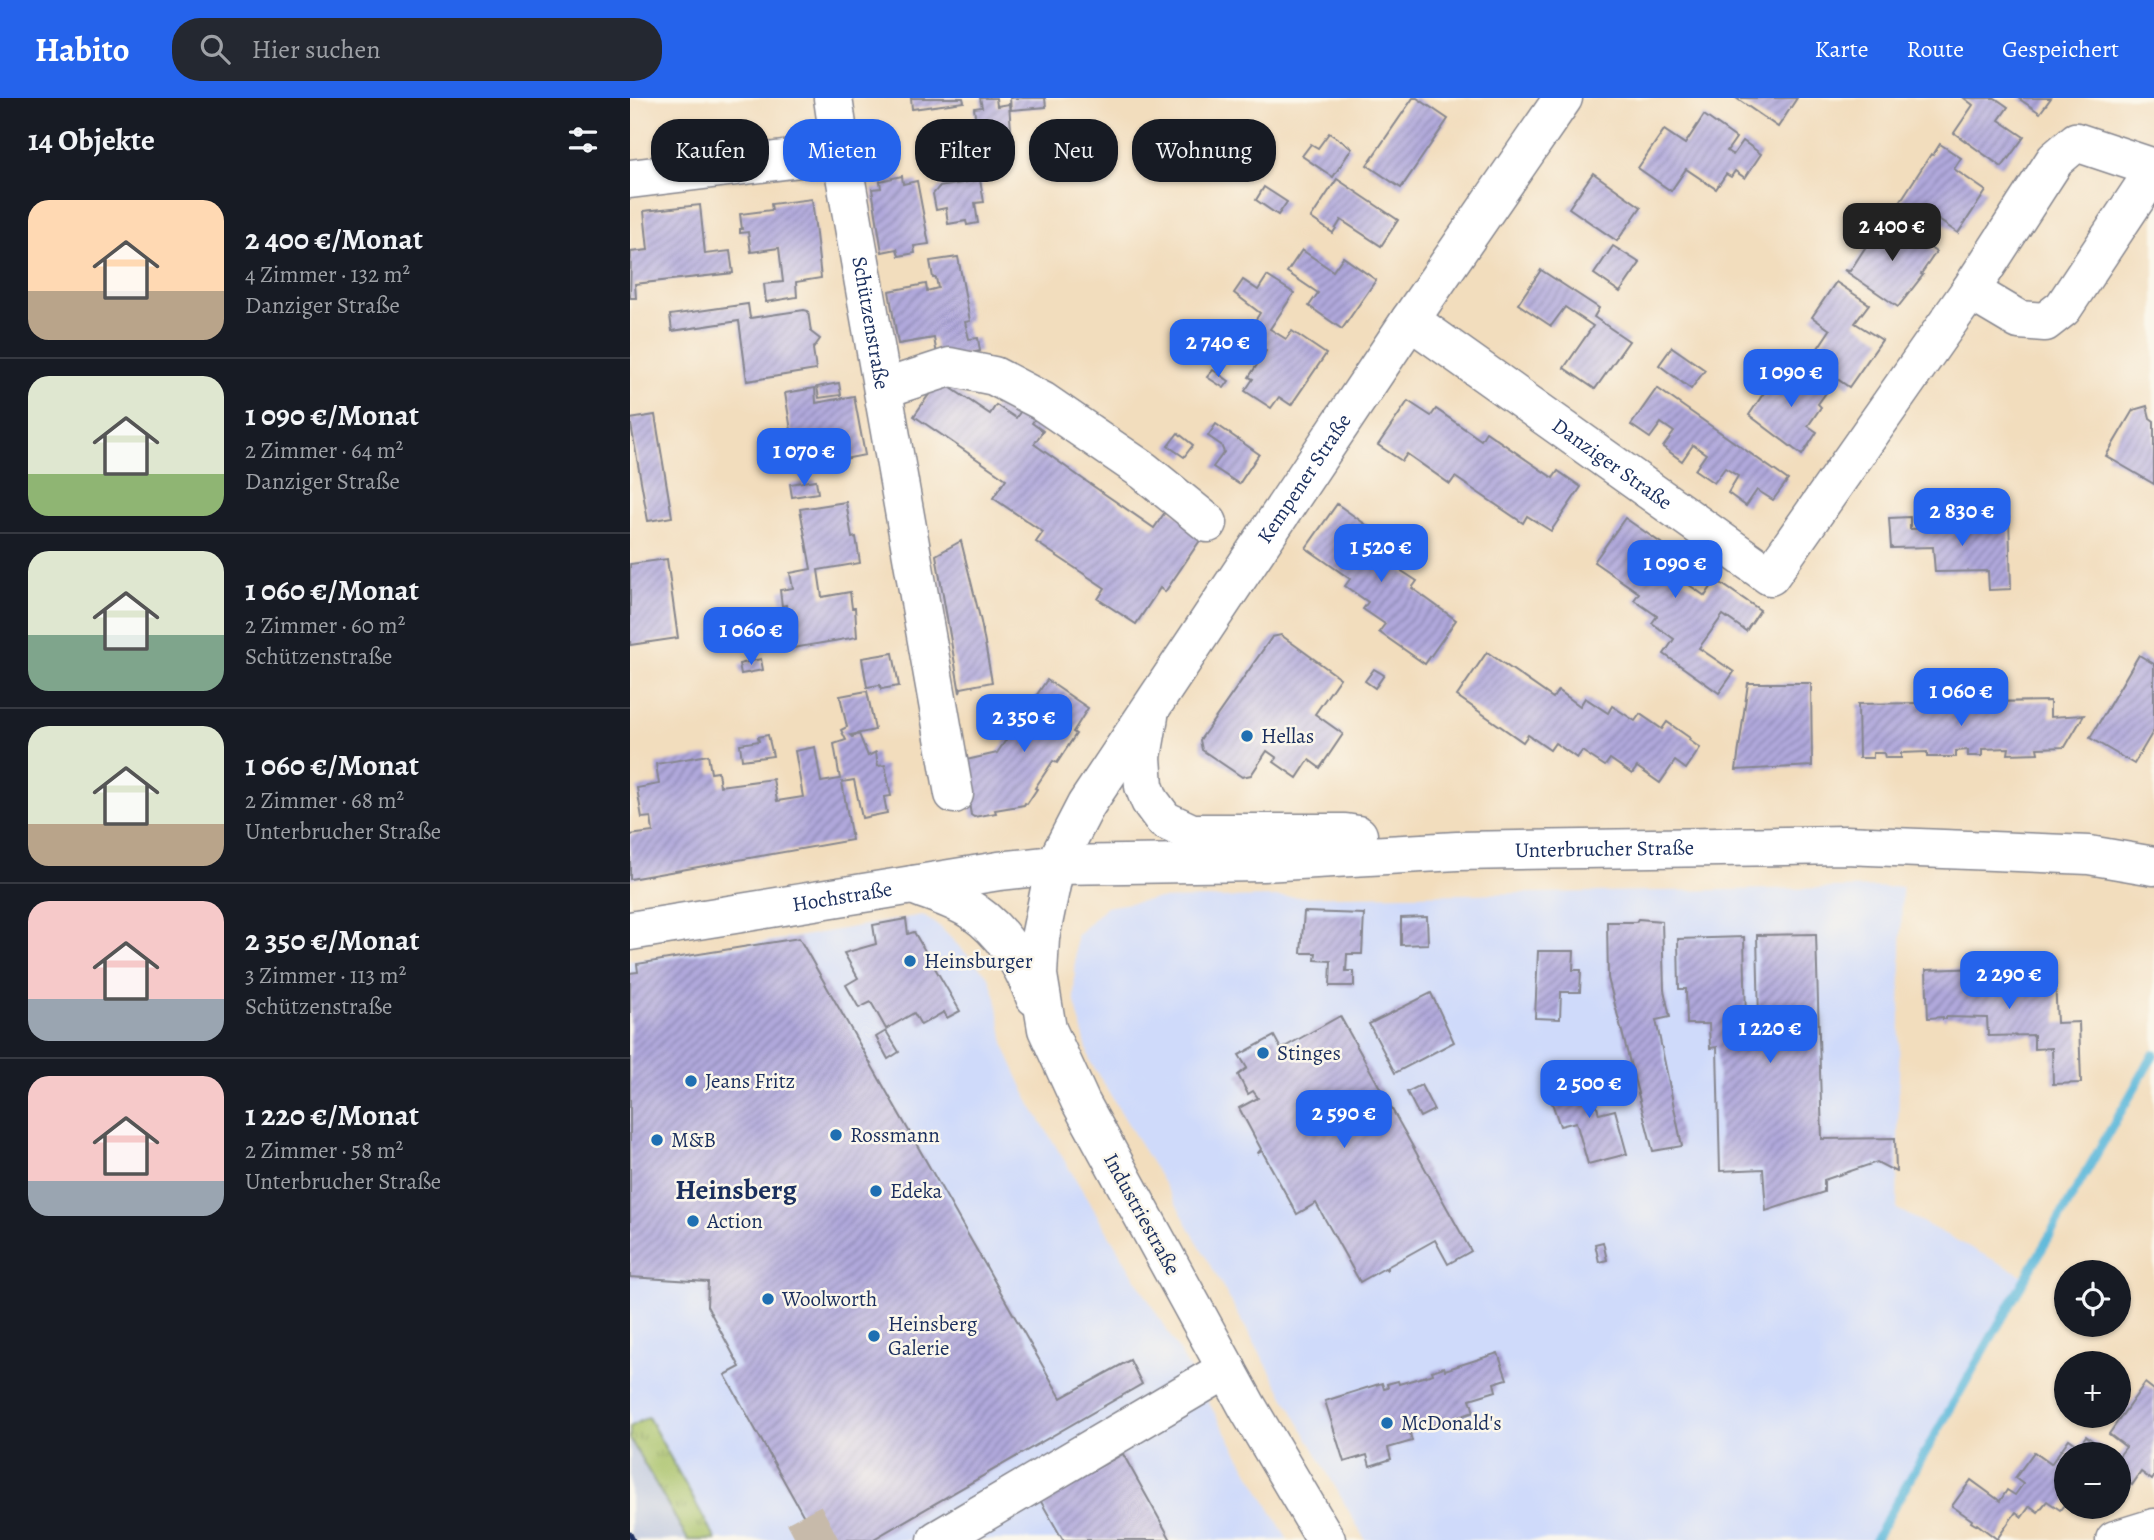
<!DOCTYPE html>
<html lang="de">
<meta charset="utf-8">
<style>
:root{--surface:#171b24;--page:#242831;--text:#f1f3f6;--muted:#9ea1a6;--line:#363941;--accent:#2563eb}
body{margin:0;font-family:Alegreya,serif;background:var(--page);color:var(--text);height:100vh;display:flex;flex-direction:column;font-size:26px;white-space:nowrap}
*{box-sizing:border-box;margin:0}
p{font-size:23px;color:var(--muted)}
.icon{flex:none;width:38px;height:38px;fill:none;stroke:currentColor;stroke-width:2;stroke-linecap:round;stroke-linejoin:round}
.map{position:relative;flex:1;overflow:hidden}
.sheet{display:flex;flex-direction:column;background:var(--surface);width:630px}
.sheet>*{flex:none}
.banner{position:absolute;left:21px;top:21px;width:665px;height:63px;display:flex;gap:14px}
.fabs{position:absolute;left:1424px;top:1162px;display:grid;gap:14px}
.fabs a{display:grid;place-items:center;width:77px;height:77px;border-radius:50%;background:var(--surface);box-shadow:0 2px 5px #0004;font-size:35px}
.price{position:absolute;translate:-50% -60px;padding:0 16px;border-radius:14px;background:var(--accent);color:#fff;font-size:23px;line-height:46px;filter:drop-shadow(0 2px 4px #0008)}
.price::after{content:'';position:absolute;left:50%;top:42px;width:21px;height:16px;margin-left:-10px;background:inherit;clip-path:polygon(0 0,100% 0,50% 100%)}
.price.on{background:#222;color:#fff}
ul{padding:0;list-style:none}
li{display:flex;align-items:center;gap:21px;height:175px;padding:0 28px}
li+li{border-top:2px solid var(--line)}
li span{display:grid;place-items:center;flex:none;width:196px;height:140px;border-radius:21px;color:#555}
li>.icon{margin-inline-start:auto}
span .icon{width:84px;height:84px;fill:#fffc;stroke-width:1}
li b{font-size:30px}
h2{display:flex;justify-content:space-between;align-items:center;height:84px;padding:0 28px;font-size:30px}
.chip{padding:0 24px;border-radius:28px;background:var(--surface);box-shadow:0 2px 5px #0004;font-size:24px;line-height:63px}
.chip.on{background:var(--accent);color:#fff}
header{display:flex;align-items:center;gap:42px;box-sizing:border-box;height:98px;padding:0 35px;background:var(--accent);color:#fff}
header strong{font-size:33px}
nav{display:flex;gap:38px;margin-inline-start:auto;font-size:24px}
.search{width:490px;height:63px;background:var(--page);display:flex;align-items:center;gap:18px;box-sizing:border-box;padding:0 24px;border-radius:28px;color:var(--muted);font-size:26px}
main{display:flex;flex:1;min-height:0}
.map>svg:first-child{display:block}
</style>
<header>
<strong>Habito</strong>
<div class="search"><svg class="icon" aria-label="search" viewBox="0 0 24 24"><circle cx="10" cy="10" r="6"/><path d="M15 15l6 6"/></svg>Hier suchen</div>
<nav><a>Karte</a><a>Route</a><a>Gespeichert</a></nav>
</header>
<main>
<section class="sheet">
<h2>14 Objekte<svg class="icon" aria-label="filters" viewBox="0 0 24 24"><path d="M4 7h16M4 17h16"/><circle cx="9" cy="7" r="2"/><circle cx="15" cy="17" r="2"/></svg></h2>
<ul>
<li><span style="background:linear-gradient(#ffd9b3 65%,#b9a48a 0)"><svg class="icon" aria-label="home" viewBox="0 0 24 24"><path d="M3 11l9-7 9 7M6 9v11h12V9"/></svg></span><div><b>2 400 €/Monat</b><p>4 Zimmer · 132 m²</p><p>Danziger Straße</p></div></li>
<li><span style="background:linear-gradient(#dfe7d0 70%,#8fb573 0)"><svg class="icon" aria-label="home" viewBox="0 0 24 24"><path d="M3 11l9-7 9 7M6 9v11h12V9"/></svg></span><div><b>1 090 €/Monat</b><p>2 Zimmer · 64 m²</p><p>Danziger Straße</p></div></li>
<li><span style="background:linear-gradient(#dfe7d0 60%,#7fa58c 0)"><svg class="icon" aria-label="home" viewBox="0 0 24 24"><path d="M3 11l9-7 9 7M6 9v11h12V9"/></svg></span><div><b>1 060 €/Monat</b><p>2 Zimmer · 60 m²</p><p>Schützenstraße</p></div></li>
<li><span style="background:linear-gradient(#dfe7d0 70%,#b9a48a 0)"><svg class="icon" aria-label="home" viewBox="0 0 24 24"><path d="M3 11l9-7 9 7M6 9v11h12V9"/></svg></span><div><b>1 060 €/Monat</b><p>2 Zimmer · 68 m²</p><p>Unterbrucher Straße</p></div></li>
<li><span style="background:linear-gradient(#f6c9c9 70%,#9aa5b1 0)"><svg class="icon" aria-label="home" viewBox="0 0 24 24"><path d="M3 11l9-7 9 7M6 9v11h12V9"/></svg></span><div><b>2 350 €/Monat</b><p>3 Zimmer · 113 m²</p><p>Schützenstraße</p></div></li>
<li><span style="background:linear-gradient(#f6c9c9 75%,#9aa5b1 0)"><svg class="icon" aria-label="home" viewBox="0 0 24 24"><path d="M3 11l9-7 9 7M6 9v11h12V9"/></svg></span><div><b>1 220 €/Monat</b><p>2 Zimmer · 58 m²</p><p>Unterbrucher Straße</p></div></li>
</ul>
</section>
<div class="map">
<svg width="1524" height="1442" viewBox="0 0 1524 1442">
<defs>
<pattern id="grass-tufts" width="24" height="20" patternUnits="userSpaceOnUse" patternTransform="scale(1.75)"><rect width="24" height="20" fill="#a7c167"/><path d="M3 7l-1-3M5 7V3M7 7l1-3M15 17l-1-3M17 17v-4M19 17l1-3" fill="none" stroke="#879d58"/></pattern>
<pattern id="building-hatch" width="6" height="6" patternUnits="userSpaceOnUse" patternTransform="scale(1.75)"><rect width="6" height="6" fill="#b0a8db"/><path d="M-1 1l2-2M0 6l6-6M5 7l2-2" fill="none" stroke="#8e89b5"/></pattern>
</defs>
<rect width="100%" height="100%" fill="#fbf7ec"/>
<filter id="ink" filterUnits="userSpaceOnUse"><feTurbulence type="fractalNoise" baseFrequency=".0143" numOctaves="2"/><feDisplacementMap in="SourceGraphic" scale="14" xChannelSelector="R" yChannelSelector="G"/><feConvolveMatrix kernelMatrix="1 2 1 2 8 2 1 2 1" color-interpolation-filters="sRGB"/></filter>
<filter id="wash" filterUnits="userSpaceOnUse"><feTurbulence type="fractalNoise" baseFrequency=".00686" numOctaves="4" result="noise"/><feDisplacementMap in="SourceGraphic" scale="28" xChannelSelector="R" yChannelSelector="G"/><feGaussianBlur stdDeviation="1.57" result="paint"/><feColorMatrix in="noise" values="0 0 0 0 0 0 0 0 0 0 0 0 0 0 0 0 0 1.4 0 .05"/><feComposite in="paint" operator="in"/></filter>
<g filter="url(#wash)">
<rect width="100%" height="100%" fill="#f2ddbd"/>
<!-- built -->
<g fill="#cfdafa">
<path d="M1272,789L1267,1111L1396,1179L1248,1442H735L541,1097L460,963L444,900L446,838L475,809L525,801Z"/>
<path d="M292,817L309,828L359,879L366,900L375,950L401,1007L542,1241L658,1442H86L19,1319L0,1329V863L173,838Z"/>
</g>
<!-- railway -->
<path fill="#bac4de" d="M18,1319L86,1442H0V1329Z"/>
<!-- grass -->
<path fill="url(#grass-tufts)" stroke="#617862" stroke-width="2" d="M18,1319L86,1442H58L0,1341V1329Z"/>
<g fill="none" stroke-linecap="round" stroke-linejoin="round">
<!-- stream -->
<path stroke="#5cb8da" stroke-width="9" d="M1245,1442L1524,956"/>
</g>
<g id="blocks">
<!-- building -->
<g fill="url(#building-hatch)">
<path d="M281,0H333L334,4L282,11Z"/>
<path d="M350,0H366L367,8L379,6L383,58L374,59L371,36L348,40L344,10L352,9Z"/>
<path d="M380,0H415L416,9L381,12Z"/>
<path d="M783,0H787L818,21L771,90L737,67Z"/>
<path d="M1106,0H1167L1148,29Z"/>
<path d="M1334,0H1365L1378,9L1369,22L1394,39L1372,69L1324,35L1343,7Z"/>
<path d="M1388,0H1421L1410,15Z"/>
<path d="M1074,17L1106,40L1097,53L1103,57L1113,43L1131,56L1115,80L1105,73L1101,79L1096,76L1086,91L1056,71L1041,93L1008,70L1034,32L1055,46Z"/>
<path d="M699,35L722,50L703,79L672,58L681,46L688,50Z"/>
<path d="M1310,46L1331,60L1324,71L1356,93L1328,135L1307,121L1299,133L1266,110L1301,56L1303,57Z"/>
<path d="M963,75L1011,109L987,143L939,110Z"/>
<path d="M272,78L273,86L287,83L299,146L284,148L285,155L269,158L267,151L252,154L242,91L251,90L250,83Z"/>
<path d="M707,81L768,122L751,148L711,122L703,135L681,120Z"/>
<path d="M350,82L354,104L345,105L348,125L337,127L336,123L318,126L316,110L306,112L303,96L309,89Z"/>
<path d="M634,89L657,104L648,117L626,102Z"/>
<path d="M182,101L191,180L166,184L167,199L136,204L134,186L153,184L149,150L121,154L118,134L110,135V131H112L110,116L142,112L141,106Z"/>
<path d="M70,107L75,156L100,153L103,175L5,186L6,200H0L1,154L18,152L14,113Z"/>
<path d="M1256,119L1306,154L1291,176L1293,177L1268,209L1214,172L1220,173L1244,136L1245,137L1256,122Z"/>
<path d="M983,148L1010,165L990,194L964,176Z"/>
<path d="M672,152L703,173L713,159L746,182L712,231L679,208L688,195L657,174Z"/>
<path d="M328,159L340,223L335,224L339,241L348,240L350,253L308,262L304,240L268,246L259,193L296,186L297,193L308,190L306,180H303L300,163Z"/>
<path d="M911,172L969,210L964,219L999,243L965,291L934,270L963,228L935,209L921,228L888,206Z"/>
<path d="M637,178L664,195L640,231L656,241L662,233L696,256L661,307L649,299L641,310L615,293L623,281L619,279L636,253L615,238L630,215L604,195L613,182L628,192Z"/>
<path d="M1206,184L1239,206L1225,225L1252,242L1219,289L1180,262L1200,232L1182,219Z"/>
<path d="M118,206L120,220L174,212L178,213L181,234L190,241L183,251L186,272L117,283L109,223L42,233L40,217Z"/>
<path d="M1042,249L1075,272L1061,291L1029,267Z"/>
<path d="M1165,270L1198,292L1188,306L1191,309L1178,328L1187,334L1172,357L1119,317L1146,277L1156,284Z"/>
<path d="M583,272L599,283L594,290L577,279Z"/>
<path d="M309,282L360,316L366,307L386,320L395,307L408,316L402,325L413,333L404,346L450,379L524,430L538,410L575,435L535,494L530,490L506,526L468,501L475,490L406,444L413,434L363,400L376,381L284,318Z"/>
<path d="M209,285L211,297L189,300L187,289Z"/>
<path d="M185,290L186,305L224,298L235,357L157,372L154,353L164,351L155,295Z"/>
<path d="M1027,290L1158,382L1143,402L1127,392L1116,408L1098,395L1108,378L1095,370L1084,385L1065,372L1076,356L1063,347L1052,363L1033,349L1044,334L1031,325L1020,340L1001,327Z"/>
<path d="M778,303L801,318L806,311L851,342L856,334L923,380L928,373L951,389L921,433L897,418L893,425L825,379L820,386L777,356L772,363L748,347Z"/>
<path d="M1517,308L1520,320L1524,323V386L1476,358L1503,312Z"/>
<path d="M25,317L42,419L18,423L0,321Z"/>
<path d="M586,326L629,356L609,386L583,369L594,354L591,347L578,338Z"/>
<path d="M548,335L563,347L554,359L538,348Z"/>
<path d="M186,382L188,395L162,399L160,386Z"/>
<path d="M216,404L222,440L226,439L230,465L188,472L192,499L220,494L222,510H225L227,539L163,550L156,507L152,508L150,492L163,490L160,475L181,471L170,411Z"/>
<path d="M707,406L752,438L748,445L769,460L764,468L787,483L782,490L826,522L795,566L749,534L755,526L733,511L738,504L715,488L720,481L676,450Z"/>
<path d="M1280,419V431L1359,428L1358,419H1379L1381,491L1359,492L1358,473L1305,474L1303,449L1261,450L1259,420Z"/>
<path d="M995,420L1041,452L1036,459L1057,474L1052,482L1075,498L1086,482L1130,512L1116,533L1093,517L1069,550L1104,574L1089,595L1034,556L1044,541L1022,525L1027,518L1004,502L1009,495L964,464Z"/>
<path d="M331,443L351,524L362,584L331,590L330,595L306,457Z"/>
<path d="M37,461L48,540L0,547V466Z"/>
<path d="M651,537L710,580L685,616L713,636L690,670L679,662L667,680L644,664L647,660L637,653L621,677L612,679L572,652L570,642L642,539Z"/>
<path d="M857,554L923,600L928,592L950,608L955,600L978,615L982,608L1005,623L1010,616L1032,631L1037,624L1060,640L1059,642L1070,650L1056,671L1045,663L1030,685L1007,669L1002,676L980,661L975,668L952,653L947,660L925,645L920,652L898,637L893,644L827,598Z"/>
<path d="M263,555L269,588L251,591L250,587L237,589L232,560Z"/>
<path d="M1509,557L1524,566V632L1504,666L1460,640Z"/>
<path d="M131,561L133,572L111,576L109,566Z"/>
<path d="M744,571L754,577L745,590L735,583Z"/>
<path d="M417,582L458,610L443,634L446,636L427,665L423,663L405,690L407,691L397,706L395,705L394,707L365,712L366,715L344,719L341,717L332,663L367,655Z"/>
<path d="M1118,585H1181L1182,668L1106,672Z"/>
<path d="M237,593L245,632L220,637L222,639L229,636L238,658L246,654L248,668L255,667L261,698L254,699L257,715L232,720L224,682L212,684L222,742L0,781V737L23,734L21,719L12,720L7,690L29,686L26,666L78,657L81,675L88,674L90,688L143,681L147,703L173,699L165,653L185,649L191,684L210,681L204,646L216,642L211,632L217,629L210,598Z"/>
<path d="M1420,603V619L1454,617L1435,649L1407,650L1408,655L1378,656L1379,650L1352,651V658H1338V652L1326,653V659H1297V654L1271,655V660H1255L1254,655H1243V660H1229L1228,606Z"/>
<path d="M138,637L143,658L112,662L110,646L129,643L128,639Z"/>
<path d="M674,814L734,816L732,856H717L716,873H724V888H700L701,863L685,862L686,855H671Z"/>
<path d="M797,819L798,846L771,847V820Z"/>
<path d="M276,821L278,836L284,834L330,913L317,920L314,914L291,927L284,915L256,931L241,904L229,910L216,887L228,880L214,855L246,846L243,827Z"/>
<path d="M1008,821L1032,823L1034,892L1040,919L1026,922L1052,1048L1023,1053L978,880L977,824H1006Z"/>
<path d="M1186,836L1192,1041L1265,1040L1266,1074L1247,1064L1194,1082V1094L1136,1113L1133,1071L1090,1073L1087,949L1080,950L1079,926H1057L1056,891H1049L1048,841L1114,839L1116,924L1129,923L1127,837Z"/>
<path d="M169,840L431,1300L500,1262L512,1286L242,1442H187L95,1277L110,1269L77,1208L78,1184L0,1179V875L8,874L7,866Z"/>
<path d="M908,853H944L943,872H951L950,894H931L930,921L905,920Z"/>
<path d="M1381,869L1382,881L1425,880L1427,925L1449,924L1451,985L1423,986L1422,950L1404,951V937L1358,938L1357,920L1316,919V921H1313V919L1298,920L1296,872Z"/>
<path d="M801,895L824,944L765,975L739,926Z"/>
<path d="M710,918L841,1153L818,1166L805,1142L757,1169V1172L755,1170L730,1184L686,1105L667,1116L632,1053L627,1056L631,1051L609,1010L628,1000L623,993L618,996L608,977L617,970L609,957L644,938L651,951Z"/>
<path d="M256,933L269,954L258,961L246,939Z"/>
<path d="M959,978L969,1016L985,1012L997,1056L958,1066L946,1024L930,1028L918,993Z"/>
<path d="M791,987L804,1012L790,1019L777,994Z"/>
<path d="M973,1144L977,1162L969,1164L965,1146Z"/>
<path d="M868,1255L877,1281L864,1285L866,1293L840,1301L844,1314L780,1335L782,1343L758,1350L761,1361L740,1368L737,1357L714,1364L695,1303L752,1285L754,1291L758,1290L757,1286L768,1283L769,1286L803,1276L802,1273L814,1269L815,1272Z"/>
<path d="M1515,1285L1524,1292V1379L1522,1382L1511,1374L1502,1387L1489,1378V1358L1496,1349L1479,1336Z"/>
<path d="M1456,1338L1482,1356H1437V1403L1430,1412L1417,1403L1408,1414L1400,1408L1392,1419L1386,1414L1367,1441L1347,1426L1346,1427L1341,1424L1342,1422L1322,1408L1341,1382L1370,1403L1377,1392L1385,1397L1393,1386L1385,1380L1404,1354L1421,1366L1439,1341L1449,1348Z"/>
<path d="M493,1356L541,1442H433L410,1402Z"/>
</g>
</g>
</g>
<g filter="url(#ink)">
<use href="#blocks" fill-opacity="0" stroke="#86868e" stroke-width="2"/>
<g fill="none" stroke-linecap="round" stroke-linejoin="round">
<!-- minor-tunnel -->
<path stroke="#c7baaa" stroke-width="38" stroke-dasharray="38 19" stroke-linecap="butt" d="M166,1442L200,1424"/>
<!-- minor casing -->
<g stroke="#86868e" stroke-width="41">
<g id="minor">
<path id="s1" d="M203,0L211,55L324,696"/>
<path d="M0,81L211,55"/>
<path d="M1340,193L1389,222L1415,224L1433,210L1524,73"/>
<path id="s2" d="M780,222L1140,478L1340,193L1425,62L1446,44L1524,70"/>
<path d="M253,291L320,269L364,278L412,303L514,373L578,425"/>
<path d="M519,618L512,659L514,688L520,703L534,722L562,735H715L728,737"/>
<path d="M283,787C302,795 327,802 344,814C373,834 393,867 405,899"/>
<path id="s3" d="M0,833L369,773L425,767L633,764L827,753L1215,747L1459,757L1524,768"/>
<path d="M307,1442L597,1271"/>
<path id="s4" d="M696,1442L618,1310L450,1003L417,931L408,877L410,840L425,767L456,707L780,222L933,0"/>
<path d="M1485,1442L1524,1430"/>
</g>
</g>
<!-- minor -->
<use href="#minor" stroke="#fff" stroke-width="38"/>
<!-- rail -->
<path stroke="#1b2f5e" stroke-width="5" d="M0,1436L3,1442"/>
</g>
</g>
<!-- markers -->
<g fill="#1f6fb2" stroke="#fbf7ec" stroke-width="2.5">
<circle cx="617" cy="638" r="7"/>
<circle cx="280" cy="863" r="7"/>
<circle cx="633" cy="955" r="7"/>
<circle cx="61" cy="983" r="7"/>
<circle cx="206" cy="1037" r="7"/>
<circle cx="27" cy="1042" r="7"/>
<circle cx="246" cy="1093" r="7"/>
<circle cx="63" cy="1123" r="7"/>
<circle cx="138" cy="1201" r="7"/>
<circle cx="244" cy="1238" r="7"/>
<circle cx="757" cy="1325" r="7"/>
</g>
<g text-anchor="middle" stroke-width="5" stroke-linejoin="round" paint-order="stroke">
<!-- street labels -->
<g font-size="21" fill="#1b2f5e" stroke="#fbf7ec">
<text dy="7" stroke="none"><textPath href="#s1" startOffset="228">Schützenstraße</textPath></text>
<text dy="7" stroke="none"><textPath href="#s2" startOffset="248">Danziger Straße</textPath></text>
<text dy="7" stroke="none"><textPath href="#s4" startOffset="1209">Kempener Straße</textPath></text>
<text dy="7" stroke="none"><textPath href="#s3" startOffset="980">Unterbrucher Straße</textPath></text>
<text dy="7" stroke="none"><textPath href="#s3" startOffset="215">Hochstraße</textPath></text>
<text transform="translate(512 1116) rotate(61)" y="7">Industriestraße</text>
</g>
<!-- poi labels -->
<g font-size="21" fill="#1b2f5e" stroke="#fbf7ec" text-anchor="start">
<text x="631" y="645">Hellas</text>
<text x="294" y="870">Heinsburger</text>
<text x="647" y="962">Stinges</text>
<text x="75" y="990">Jeans Fritz</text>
<text x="220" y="1044">Rossmann</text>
<text x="41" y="1049">M&amp;B</text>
<text x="260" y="1100">Edeka</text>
<text x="77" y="1130">Action</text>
<text x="152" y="1208">Woolworth</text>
<text x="258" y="1233">Heinsberg<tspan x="258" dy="24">Galerie</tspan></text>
<text x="771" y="1332">McDonald's</text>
</g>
<!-- district labels -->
<g font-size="28" font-weight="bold" fill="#1b2f5e" stroke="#fbf7ec">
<text x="106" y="1101">Heinsberg</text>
</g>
</g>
</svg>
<div class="fabs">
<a><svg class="icon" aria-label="locate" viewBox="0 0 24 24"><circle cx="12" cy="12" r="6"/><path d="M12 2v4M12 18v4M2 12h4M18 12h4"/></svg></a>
<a>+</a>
<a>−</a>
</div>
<b class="price on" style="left:1262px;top:165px">2 400 €</b>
<b class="price" style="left:588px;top:281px">2 740 €</b>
<b class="price" style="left:1161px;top:311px">1 090 €</b>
<b class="price" style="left:174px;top:390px">1 070 €</b>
<b class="price" style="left:1332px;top:450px">2 830 €</b>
<b class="price" style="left:751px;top:486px">1 520 €</b>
<b class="price" style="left:1045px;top:502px">1 090 €</b>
<b class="price" style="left:121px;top:569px">1 060 €</b>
<b class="price" style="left:1331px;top:630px">1 060 €</b>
<b class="price" style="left:394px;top:656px">2 350 €</b>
<b class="price" style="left:1379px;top:913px">2 290 €</b>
<b class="price" style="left:1140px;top:967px">1 220 €</b>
<b class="price" style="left:959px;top:1022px">2 500 €</b>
<b class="price" style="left:714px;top:1052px">2 590 €</b>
<div class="banner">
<a class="chip">Kaufen</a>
<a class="chip on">Mieten</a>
<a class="chip">Filter</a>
<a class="chip">Neu</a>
<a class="chip">Wohnung</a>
</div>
</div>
</main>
